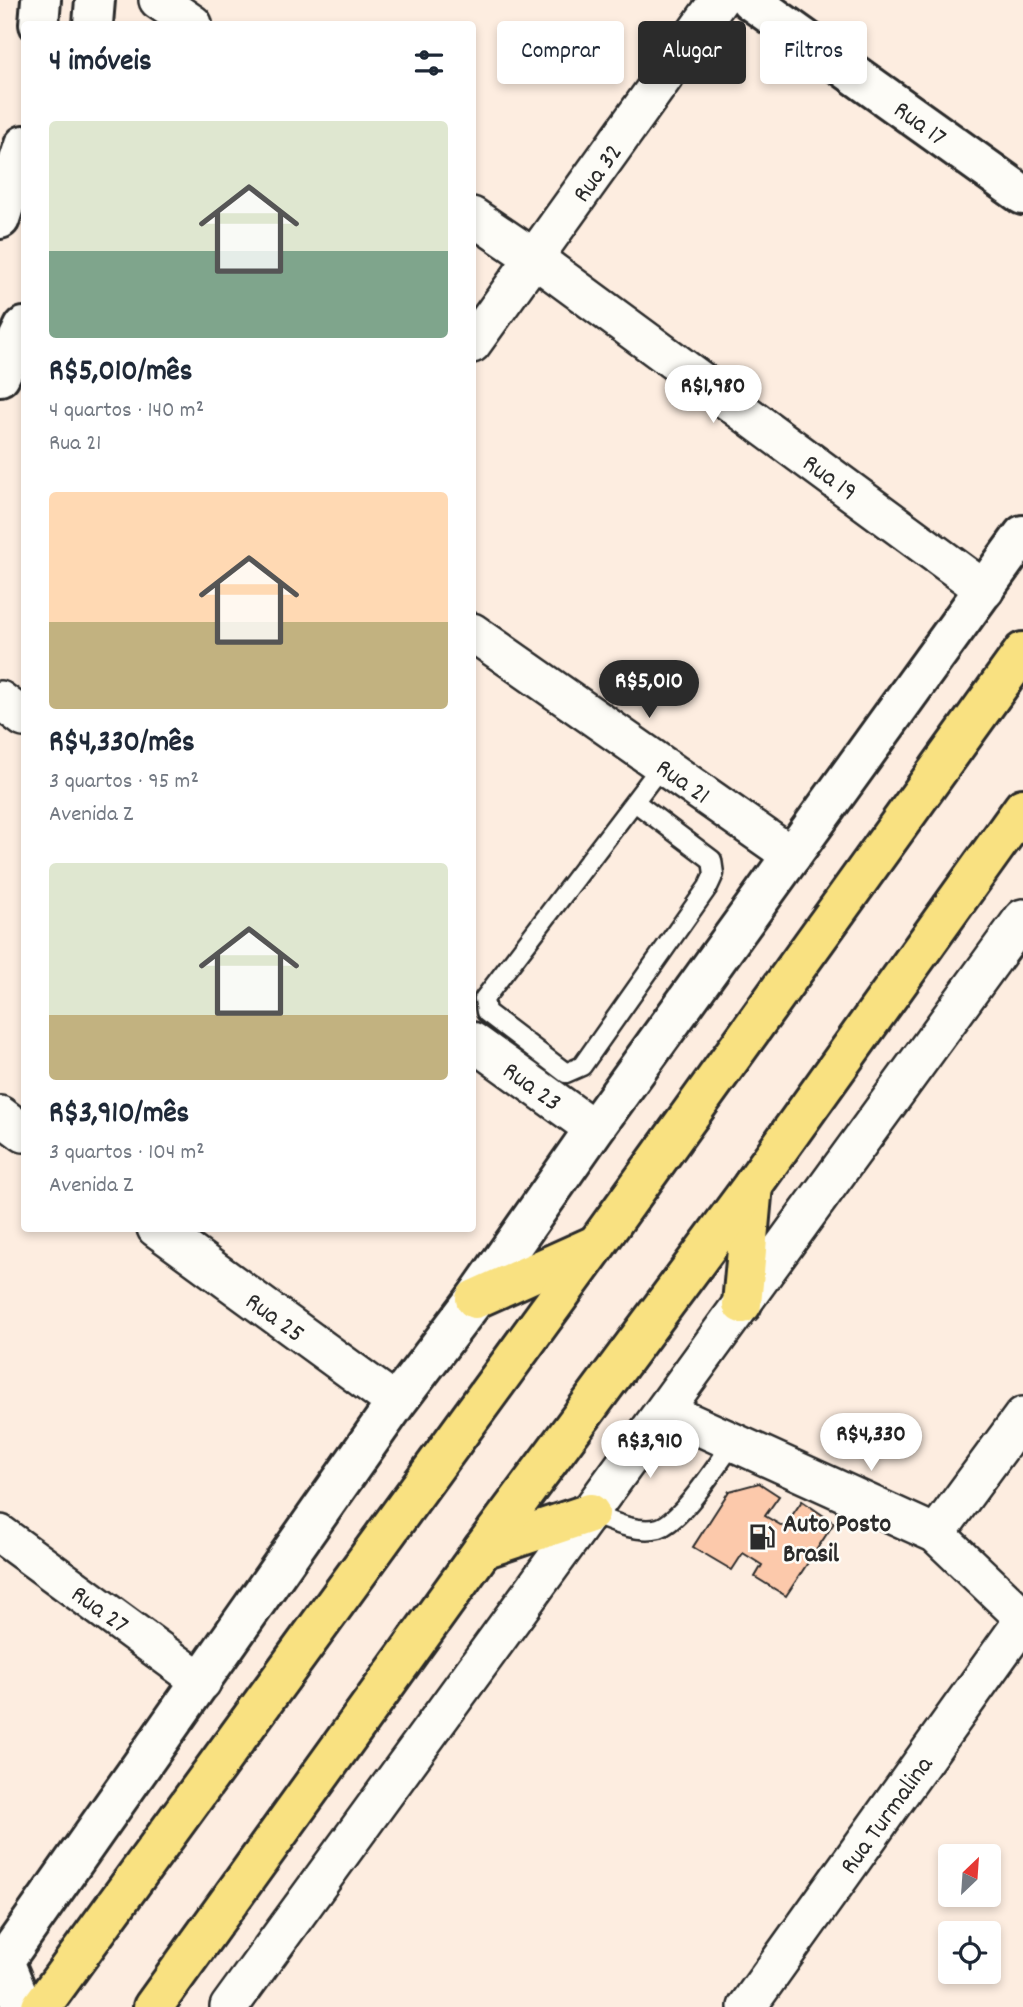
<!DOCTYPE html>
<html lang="pt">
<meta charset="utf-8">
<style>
:root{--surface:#fff;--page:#f6f6f7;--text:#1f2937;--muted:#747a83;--accent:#2b2b2b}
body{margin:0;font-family:Dekko,sans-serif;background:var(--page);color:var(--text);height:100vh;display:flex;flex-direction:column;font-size:26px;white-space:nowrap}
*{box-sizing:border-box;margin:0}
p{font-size:23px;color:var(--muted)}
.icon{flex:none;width:38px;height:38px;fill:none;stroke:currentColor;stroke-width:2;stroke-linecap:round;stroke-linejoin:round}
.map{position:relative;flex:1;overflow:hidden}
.side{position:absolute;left:21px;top:21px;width:455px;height:1211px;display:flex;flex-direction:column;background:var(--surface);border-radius:7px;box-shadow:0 4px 10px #0003}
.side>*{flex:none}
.guide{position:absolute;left:497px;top:21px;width:420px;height:63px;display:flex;gap:14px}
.needle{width:46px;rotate:25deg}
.controls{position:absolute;left:938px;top:1844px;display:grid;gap:14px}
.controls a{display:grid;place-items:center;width:63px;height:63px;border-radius:7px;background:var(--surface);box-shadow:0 4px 10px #0003;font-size:35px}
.price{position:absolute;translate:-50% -60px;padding:0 16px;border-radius:24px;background:#fff;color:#222;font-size:23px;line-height:46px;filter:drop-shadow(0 2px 4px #0008)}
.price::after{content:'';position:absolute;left:50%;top:42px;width:21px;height:16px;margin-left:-10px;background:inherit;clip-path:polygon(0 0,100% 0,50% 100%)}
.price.active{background:var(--accent);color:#fff}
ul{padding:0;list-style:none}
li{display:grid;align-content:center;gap:14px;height:371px;padding:0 28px}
li span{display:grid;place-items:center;height:217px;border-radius:7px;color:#555}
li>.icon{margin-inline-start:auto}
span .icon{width:126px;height:126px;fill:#fffc;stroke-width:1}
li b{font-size:30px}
h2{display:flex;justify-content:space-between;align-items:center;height:84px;padding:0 28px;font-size:30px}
.tag{padding:0 24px;border-radius:7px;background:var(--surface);box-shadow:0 4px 10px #0003;font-size:24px;line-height:63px}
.tag.active{background:var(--accent);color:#fff}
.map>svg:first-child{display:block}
</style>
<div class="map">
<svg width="1023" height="2007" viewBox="0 0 1023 2007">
<rect width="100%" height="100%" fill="#fdede0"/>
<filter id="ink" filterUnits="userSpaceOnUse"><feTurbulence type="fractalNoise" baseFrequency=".0143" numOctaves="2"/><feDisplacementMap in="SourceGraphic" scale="14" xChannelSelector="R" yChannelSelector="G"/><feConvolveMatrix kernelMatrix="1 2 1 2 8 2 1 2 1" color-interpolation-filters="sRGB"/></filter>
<g filter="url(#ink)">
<!-- building -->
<path fill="#fcc9ab" stroke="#2b2b2b" stroke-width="2" d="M759,1483L779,1496L765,1516L784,1527L802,1501L834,1523L786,1596L755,1577L762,1565L743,1553L732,1570L693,1547L729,1491Z"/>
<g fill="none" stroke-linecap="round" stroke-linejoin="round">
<!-- service casing -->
<g stroke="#2b2b2b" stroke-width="23">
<g id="service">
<path d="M635,802L712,860L714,874L708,887L582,1066L566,1073L486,1012L484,999L662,765"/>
<path d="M590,1513C610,1521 637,1534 659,1528C683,1520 717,1464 734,1442"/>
</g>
</g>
<!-- minor casing -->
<g stroke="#2b2b2b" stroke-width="42">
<g id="minor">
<path d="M158,0L193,24"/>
<path d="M472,216L534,258L985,590"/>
<path d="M472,344L719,0"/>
<path d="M472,632L792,856"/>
<path d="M0,700L24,718"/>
<path d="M472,1041L594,1129"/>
<path d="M0,1115L24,1133"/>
<path d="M156,1228L396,1403"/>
<path d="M665,1411L936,1534L1023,1617"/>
<path d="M0,1534L202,1682"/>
<path d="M936,1534L1023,1416"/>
<path d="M229,2007L1023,918"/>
<path d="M747,2007L1023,1621"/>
</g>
</g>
<!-- tertiary casing -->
<g stroke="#2b2b2b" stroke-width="44">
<g id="tertiary">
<path d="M750,0L1023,195"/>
<path d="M39,24L41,0"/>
<path d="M93,24L95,0"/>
<path d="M0,219L24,145"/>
<path d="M0,376L24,327"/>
<path d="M23,2007L4,1961L396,1403L475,1299L594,1129L1023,535"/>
</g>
</g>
<!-- primary casing -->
<g stroke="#2b2b2b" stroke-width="44">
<g id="primary">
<path d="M475,1299L595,1245"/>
<path d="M742,1304L753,1185"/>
<path d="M483,1549L590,1513"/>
<path d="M41,2007L597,1244L1023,652"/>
<path d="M153,2007L483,1549L753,1185L1023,808"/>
</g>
</g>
<!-- service -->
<use href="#service" stroke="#fdfcf7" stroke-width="18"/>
<!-- minor -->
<use href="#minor" stroke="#fdfcf7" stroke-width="37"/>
<!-- tertiary -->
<use href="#tertiary" stroke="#fdfcf7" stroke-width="38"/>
<!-- primary -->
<use href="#primary" stroke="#f9e181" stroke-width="38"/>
</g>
</g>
<!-- icons -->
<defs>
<g id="fuel-bare" transform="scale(2.1)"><path d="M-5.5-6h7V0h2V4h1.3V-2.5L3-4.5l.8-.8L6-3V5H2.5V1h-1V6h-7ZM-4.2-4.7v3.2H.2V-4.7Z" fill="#2b2b2b" stroke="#fdfcf7" stroke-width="2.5" paint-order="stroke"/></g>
</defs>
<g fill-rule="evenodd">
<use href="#fuel-bare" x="762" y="1537"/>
</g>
<g text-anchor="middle" stroke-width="5" stroke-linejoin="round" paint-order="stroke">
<!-- street labels -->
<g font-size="26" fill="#2b2b2b" stroke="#fdfcf7">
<text transform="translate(921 122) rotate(36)" y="9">Rua 17</text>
<text transform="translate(596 172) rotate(-54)" y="9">Rua 32</text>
<text transform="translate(831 476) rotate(36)" y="9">Rua 19</text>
<text transform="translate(684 780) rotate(35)" y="9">Rua 21</text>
<text transform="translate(533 1085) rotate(36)" y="9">Rua 23</text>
<text transform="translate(276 1316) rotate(36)" y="9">Rua 25</text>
<text transform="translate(101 1608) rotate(36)" y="9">Rua 27</text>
<text transform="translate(885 1814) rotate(-54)" y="9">Rua Turmalina</text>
</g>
<!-- poi labels -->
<g font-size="26" font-weight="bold" fill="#2b2b2b" stroke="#fdfcf7" text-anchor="start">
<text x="783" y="1531">Auto Posto<tspan x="783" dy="30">Brasil</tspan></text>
</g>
</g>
</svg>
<div class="controls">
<a><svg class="needle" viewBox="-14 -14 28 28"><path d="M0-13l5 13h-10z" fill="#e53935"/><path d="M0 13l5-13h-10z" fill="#747a83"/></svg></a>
<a><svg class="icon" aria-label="locate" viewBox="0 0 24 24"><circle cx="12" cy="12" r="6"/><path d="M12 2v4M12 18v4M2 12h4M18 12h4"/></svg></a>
</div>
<b class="price" style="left:713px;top:425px">R$1,980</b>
<b class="price active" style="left:649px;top:720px">R$5,010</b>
<b class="price" style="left:871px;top:1473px">R$4,330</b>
<b class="price" style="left:650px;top:1480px">R$3,910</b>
<div class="guide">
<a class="tag">Comprar</a>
<a class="tag active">Alugar</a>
<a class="tag">Filtros</a>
</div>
<section class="side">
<h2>4 imóveis<svg class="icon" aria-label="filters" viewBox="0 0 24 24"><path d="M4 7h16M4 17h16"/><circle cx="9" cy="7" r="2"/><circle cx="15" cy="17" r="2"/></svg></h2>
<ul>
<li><span style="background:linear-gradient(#dfe7d0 60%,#7fa58c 0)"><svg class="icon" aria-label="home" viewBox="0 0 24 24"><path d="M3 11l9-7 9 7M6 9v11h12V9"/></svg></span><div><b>R$5,010/mês</b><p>4 quartos · 140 m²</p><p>Rua 21</p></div></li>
<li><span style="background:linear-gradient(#ffd9b3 60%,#c2b280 0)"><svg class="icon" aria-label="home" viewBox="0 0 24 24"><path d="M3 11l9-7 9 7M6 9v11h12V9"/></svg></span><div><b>R$4,330/mês</b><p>3 quartos · 95 m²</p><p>Avenida Z</p></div></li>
<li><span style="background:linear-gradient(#dfe7d0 70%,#c2b280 0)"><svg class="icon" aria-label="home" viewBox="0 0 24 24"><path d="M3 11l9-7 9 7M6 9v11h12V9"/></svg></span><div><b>R$3,910/mês</b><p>3 quartos · 104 m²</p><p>Avenida Z</p></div></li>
</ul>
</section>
</div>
